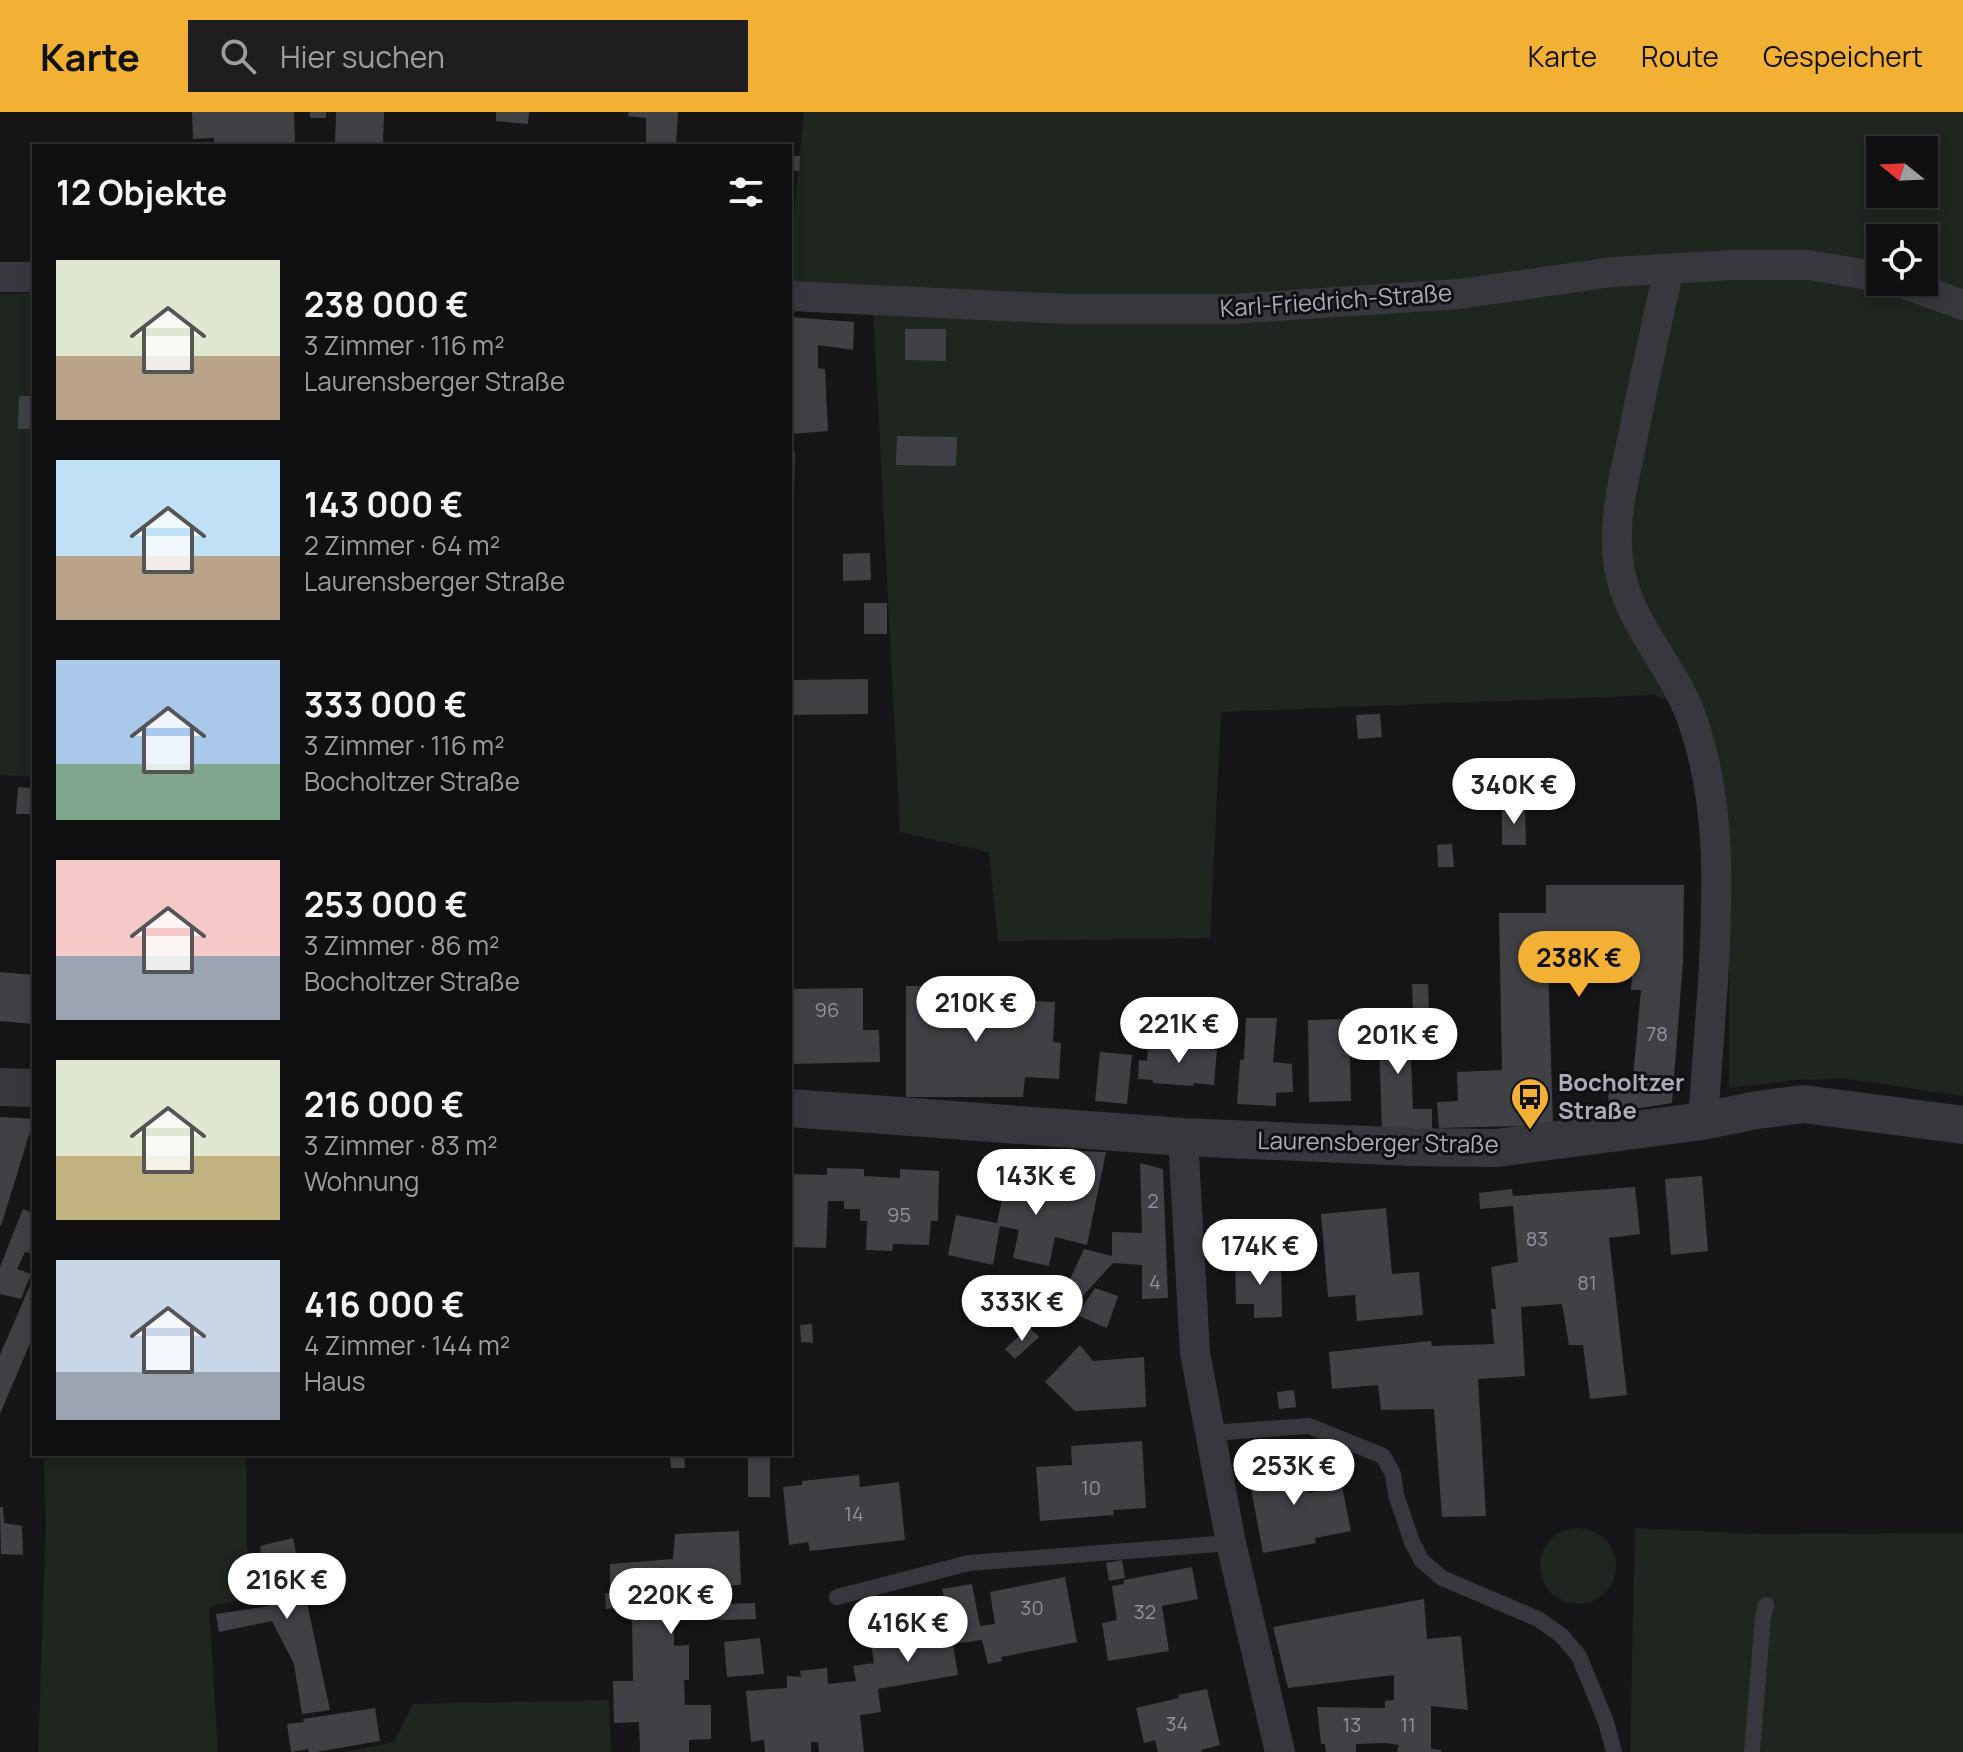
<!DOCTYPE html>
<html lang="de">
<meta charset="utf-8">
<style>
:root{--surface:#101012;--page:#1e1e20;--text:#f1f3f6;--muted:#9c9d9f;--line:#303032;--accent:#f2b134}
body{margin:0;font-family:Manrope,sans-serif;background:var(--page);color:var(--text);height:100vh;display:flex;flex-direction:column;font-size:30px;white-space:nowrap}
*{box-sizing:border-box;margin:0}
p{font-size:26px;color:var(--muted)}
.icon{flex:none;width:44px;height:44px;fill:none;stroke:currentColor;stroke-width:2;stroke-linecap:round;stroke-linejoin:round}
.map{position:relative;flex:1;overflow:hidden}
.details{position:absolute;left:32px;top:32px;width:760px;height:1312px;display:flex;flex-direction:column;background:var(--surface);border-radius:0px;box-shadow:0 4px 12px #0003,0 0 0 2px var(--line)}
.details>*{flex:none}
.needle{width:52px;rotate:288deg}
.fabs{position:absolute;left:1866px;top:24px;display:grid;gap:16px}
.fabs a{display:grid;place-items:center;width:72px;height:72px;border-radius:0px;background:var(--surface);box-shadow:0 4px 12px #0003,0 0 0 2px var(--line);font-size:40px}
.price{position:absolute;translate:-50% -68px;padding:0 18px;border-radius:28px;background:#fff;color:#222;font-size:26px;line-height:52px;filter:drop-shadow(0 2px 4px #0008)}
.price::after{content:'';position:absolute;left:50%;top:48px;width:24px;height:18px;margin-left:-12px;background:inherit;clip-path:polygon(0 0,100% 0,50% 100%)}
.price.on{background:var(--accent);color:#111}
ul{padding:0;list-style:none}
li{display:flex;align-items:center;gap:24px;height:200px;padding:0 24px}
li span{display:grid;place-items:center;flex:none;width:224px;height:160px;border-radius:0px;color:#555}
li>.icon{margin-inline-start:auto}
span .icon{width:96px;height:96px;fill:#fffc;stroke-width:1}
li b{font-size:34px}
h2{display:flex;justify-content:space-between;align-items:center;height:96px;padding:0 24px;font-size:34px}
header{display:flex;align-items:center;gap:48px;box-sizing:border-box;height:112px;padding:0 40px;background:var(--accent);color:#111}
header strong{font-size:38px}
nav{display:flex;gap:44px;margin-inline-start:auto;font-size:28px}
.search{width:560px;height:72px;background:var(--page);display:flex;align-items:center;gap:20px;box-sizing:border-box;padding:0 28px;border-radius:0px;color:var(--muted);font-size:30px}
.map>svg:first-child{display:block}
</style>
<header>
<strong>Karte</strong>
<div class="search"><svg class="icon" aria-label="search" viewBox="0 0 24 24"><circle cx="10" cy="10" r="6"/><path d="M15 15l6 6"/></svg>Hier suchen</div>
<nav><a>Karte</a><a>Route</a><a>Gespeichert</a></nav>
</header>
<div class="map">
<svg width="1963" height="1640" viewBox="0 0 1963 1640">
<rect width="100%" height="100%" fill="#161618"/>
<!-- green -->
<g fill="#1e261f" fill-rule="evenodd">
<path d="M804,0H1963V984L1846,967L1795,968L1729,976V727L1703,606L1656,583L1221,600L1210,826L998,829L989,740L900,720L872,176L790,173V145ZM1880,38H1924V82H1880ZM1880,126H1924V170H1880Z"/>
<path d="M34,181V665L0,663V182Z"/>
<path d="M53,1342H246L247,1436L257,1484L209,1495L218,1640H38L46,1413L44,1348Z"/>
<circle cx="1578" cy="1454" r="38"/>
<path d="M1635,1416L1759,1422L1963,1421V1640H1630Z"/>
<path d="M609,1588L611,1640H345L394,1630L413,1592Z"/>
</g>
<!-- building -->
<g fill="#404145">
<path d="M192,0H294L295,34H214V26L193,27Z"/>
<rect x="310" y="0" width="16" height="6"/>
<path d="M336,0H384L383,34H335Z"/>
<path d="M496,0H529L528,12L496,9Z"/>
<path d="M629,0H678L676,34H646V6L628,4Z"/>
<path d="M790,44H800L799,59L790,58Z"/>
<path d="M790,205L854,210L853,238L818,233V256L825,257L828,319L791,322L790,258L793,257L794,232L790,231Z"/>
<path d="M905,217H946V249L905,248Z"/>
<path d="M19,284H34V317H18Z"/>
<path d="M897,324L957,325L956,354L896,353Z"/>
<path d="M790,340H795L794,383H790Z"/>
<path d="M870,441L871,468L843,469V442Z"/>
<rect x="864" y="491" width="23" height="31"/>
<path d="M868,567V602L790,603V568Z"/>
<path d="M1380,602L1382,625L1358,627L1356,603Z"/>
<path d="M18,675L34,676V702H16Z"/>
<path d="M1502,695H1525L1526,733H1502Z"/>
<path d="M1452,732L1454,755H1438L1437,733Z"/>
<path d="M1546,773H1684L1683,850L1672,991L1608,1001L1609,968L1633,966L1641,878H1631L1633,849L1548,850L1553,1013L1439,1016L1437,990L1458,989L1457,960L1502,958L1499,801H1546Z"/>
<path d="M0,860L34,863V912L0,909Z"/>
<path d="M1412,872H1428L1430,926L1414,927Z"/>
<path d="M906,874L969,875V886L1055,890L1053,930L1061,931L1059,967L1025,965L1023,985H906Z"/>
<path d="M863,876V918H879L880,950L790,952V877Z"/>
<path d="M1409,899L1413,997H1432V1017L1382,1019L1378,900Z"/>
<path d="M1246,906H1277L1273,950L1292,952L1293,980L1276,981V994L1237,992L1240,948L1244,947Z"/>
<path d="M1349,907L1351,989L1309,990L1308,908Z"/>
<path d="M1148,931L1217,938L1214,973L1194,971L1193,974L1153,971V968L1138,967L1139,948L1147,949Z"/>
<path d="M1100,940L1132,943L1127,992L1095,989Z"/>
<path d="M0,1005L34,1007L1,1114H0Z"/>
<path d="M1076,1039L1106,1040L1087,1133L1055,1125L1049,1154L1013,1146L1019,1118L1000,1114L993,1153L948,1143L956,1103L997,1111L1005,1073L1034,1080L1037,1071L1047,1073L1045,1082L1059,1085L1061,1076L1068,1077Z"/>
<path d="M1140,1051L1163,1057L1168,1186L1142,1187V1153L1113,1151L1079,1188L1064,1180L1084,1137L1112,1144V1120L1142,1121Z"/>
<path d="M827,1056L864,1057V1064L900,1066V1057L939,1059L938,1109H931L929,1133L893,1132L892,1139L866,1138L867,1109H860V1097H844V1089H828L826,1136L790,1135V1062L827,1063Z"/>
<path d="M1702,1064L1708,1139L1671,1143L1665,1067Z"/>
<path d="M1635,1075L1640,1122L1609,1126L1627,1283L1590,1287L1583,1233H1569L1562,1192L1521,1195L1525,1264L1478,1267L1486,1404L1442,1405L1434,1297L1381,1298L1378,1273L1332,1277L1329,1240L1431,1229L1432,1234L1494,1232L1491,1197H1496L1491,1155L1518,1150L1513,1094L1480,1097L1479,1081L1512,1077L1513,1084Z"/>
<path d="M1386,1096L1392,1162L1419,1160L1423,1203L1357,1209L1355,1183L1328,1185L1321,1102Z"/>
<path d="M23,1097L34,1101V1142L25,1140L17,1157L31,1162L21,1187L0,1182V1155Z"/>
<path d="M1281,1148L1282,1205L1254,1206V1192H1236L1235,1149Z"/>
<path d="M34,1164V1222L0,1302V1243Z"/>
<path d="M1095,1176L1118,1184L1107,1216L1077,1203Z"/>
<path d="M812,1212L813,1231L801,1230L800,1213Z"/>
<path d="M1029,1215L1039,1225L1015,1247L1005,1237Z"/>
<path d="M1080,1233L1093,1249L1144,1245L1146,1295L1075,1299L1045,1270Z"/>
<path d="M1294,1278L1296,1295L1279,1297L1277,1280Z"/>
<path d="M1142,1329L1146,1396L1113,1398L1114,1403L1040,1409L1036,1355L1072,1353L1071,1334Z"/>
<path d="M670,1342H684L685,1356H671Z"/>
<rect x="748" y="1342" width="22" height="43"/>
<path d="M1302,1345L1309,1381L1342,1374L1351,1419L1315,1426L1316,1431L1263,1441L1247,1355Z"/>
<path d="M859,1363L860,1375L899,1370L905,1428L810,1439L808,1430L789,1433L783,1375L802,1373V1369Z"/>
<path d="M0,1395H3L4,1411L22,1414L23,1443L1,1442Z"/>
<path d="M739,1419L741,1473L674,1474L675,1489L725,1492L755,1491L756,1507L726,1508L674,1504V1534L689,1533V1568H684L685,1593H711V1627L689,1628V1640H640L639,1610L614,1611L613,1569H633L632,1504L631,1494L606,1497L605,1481H610V1452L673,1447L675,1422Z"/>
<path d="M293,1426L330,1598L302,1602L294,1552L272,1509L219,1520L216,1502L269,1494L260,1434Z"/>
<path d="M1122,1448L1125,1466L1109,1469L1106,1451Z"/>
<path d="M1192,1455L1198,1487L1162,1494L1169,1539L1108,1549L1102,1511L1117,1508L1112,1474L1124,1472V1468Z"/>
<path d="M1065,1465L1077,1530L1001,1545L1002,1549L988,1552L982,1528L953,1532L958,1563L878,1577L881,1600L860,1603L864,1640H819L818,1630H811V1640H765L764,1628L751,1630L746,1579L787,1576V1564L801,1565L800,1559L827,1556L828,1572L856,1569L853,1554L874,1551L871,1532L888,1530L882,1501L946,1491L942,1477L972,1472L980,1514L995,1512L990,1480Z"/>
<path d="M1424,1487L1427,1527L1461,1524L1468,1598L1431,1594V1637L1441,1638V1640H1397L1399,1633L1385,1631L1356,1632V1640H1326L1325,1632H1321L1317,1595L1385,1596V1589L1394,1588V1563L1288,1576L1273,1515Z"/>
<path d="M760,1526L764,1562L727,1565L724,1530Z"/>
<path d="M1207,1577L1220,1633L1201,1638L1202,1640H1158L1155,1628L1144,1631L1136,1596L1179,1586L1178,1583Z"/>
<path d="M375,1596L380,1629L316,1640H309L308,1637L291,1640L287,1612L304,1610L303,1607Z"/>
</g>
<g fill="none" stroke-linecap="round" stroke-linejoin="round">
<!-- service -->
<g stroke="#37383d" stroke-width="16">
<path d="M1211,1321L1309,1314L1383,1344L1393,1362L1396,1383L1412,1430L1422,1449L1442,1466L1538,1507L1561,1523L1579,1544L1606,1610L1614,1640"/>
<path d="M837,1485L969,1451L1231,1431"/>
<path d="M1752,1640L1763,1505L1766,1493"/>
</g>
<!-- minor -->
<g stroke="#37383d" stroke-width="30">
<path d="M1669,157C1656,214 1643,271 1632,329C1623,370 1612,412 1619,455C1628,511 1673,553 1692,607C1722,692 1718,781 1713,870C1710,917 1706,963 1703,1009"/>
<path d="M0,165H34"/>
<path d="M1899,170L1963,193"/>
<path d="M790,184L1067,197H1231L1459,182L1612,160L1732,153H1809L1880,165"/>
<path d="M1183,1025L1195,1241L1231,1431L1280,1640"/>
</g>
<!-- tertiary -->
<g stroke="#37383d" stroke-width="38">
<path d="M0,975L34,976"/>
<path d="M790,996L1183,1025L1413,1035L1497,1036L1703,1009L1757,998L1803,992L1963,1013"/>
</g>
</g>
<!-- icons -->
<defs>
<g id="bus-pin" transform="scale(2)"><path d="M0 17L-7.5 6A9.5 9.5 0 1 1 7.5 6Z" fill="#f2b134" stroke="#111113"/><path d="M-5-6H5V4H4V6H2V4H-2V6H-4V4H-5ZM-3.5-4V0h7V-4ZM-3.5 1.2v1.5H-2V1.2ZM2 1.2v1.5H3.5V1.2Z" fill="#111"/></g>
</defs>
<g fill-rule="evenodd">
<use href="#bus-pin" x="1530" y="985"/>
</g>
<g text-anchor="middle" stroke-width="6" stroke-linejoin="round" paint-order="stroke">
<!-- number labels -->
<g font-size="20" fill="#8e929b">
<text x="827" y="905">96</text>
<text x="1657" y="929">78</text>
<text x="1153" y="1096">2</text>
<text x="899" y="1110">95</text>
<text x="1537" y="1134">83</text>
<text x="1155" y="1177">4</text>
<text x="1587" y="1178">81</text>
<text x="1091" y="1383">10</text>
<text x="854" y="1409">14</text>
<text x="1032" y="1503">30</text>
<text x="1145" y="1507">32</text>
<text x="1177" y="1619">34</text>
<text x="1352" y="1620">13</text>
<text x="1408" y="1620">11</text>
</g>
<!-- street labels -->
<g font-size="24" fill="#a8adb8" stroke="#111113">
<text transform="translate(1336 189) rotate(-4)" y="8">Karl-Friedrich-Straße</text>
<text transform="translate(1378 1031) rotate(1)" y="8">Laurensberger Straße</text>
</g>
<!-- poi labels -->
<g font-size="24" font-weight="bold" fill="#a8adb8" stroke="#111113" text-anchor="start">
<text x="1558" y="979">Bocholtzer<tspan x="1558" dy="28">Straße</tspan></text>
</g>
</g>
</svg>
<div class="fabs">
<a><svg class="needle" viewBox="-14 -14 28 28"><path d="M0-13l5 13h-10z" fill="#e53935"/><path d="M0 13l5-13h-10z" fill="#9c9d9f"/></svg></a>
<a><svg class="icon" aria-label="locate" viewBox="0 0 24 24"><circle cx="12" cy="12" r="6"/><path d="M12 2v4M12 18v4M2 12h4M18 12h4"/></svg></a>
</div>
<b class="price" style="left:1514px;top:714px">340K €</b>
<b class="price on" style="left:1579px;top:887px">238K €</b>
<b class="price" style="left:976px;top:932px">210K €</b>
<b class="price" style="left:1179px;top:953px">221K €</b>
<b class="price" style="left:1398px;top:964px">201K €</b>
<b class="price" style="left:1036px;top:1105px">143K €</b>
<b class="price" style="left:1260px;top:1175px">174K €</b>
<b class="price" style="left:1022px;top:1231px">333K €</b>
<b class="price" style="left:1294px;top:1395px">253K €</b>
<b class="price" style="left:287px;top:1509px">216K €</b>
<b class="price" style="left:671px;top:1524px">220K €</b>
<b class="price" style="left:908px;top:1552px">416K €</b>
<section class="details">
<h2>12 Objekte<svg class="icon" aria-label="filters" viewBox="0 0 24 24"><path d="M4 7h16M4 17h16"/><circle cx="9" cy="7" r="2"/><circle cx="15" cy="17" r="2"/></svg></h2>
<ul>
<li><span style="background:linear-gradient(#dfe7d0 60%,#b9a48a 0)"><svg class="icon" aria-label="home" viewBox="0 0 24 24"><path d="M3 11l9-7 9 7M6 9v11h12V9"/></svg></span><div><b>238 000 €</b><p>3 Zimmer · 116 m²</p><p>Laurensberger Straße</p></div></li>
<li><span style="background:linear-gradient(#bfe0f5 60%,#b9a48a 0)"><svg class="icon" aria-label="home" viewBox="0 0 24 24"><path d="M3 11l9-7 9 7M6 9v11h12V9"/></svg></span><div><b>143 000 €</b><p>2 Zimmer · 64 m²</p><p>Laurensberger Straße</p></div></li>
<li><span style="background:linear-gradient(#a9c7e8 65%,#7fa58c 0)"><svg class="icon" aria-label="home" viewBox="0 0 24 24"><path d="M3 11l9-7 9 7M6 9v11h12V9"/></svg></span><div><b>333 000 €</b><p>3 Zimmer · 116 m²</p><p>Bocholtzer Straße</p></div></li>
<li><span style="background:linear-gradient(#f6c9c9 60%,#9aa5b1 0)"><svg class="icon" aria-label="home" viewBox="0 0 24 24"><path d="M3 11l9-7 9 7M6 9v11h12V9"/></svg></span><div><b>253 000 €</b><p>3 Zimmer · 86 m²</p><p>Bocholtzer Straße</p></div></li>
<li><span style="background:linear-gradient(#dfe7d0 60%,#c2b280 0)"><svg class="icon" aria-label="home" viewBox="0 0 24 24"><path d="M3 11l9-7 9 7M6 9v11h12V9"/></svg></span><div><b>216 000 €</b><p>3 Zimmer · 83 m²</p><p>Wohnung</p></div></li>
<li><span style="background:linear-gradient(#c9d6e8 70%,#9aa5b1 0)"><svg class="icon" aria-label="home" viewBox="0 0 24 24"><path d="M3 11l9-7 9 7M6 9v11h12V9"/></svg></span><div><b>416 000 €</b><p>4 Zimmer · 144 m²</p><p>Haus</p></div></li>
</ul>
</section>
</div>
